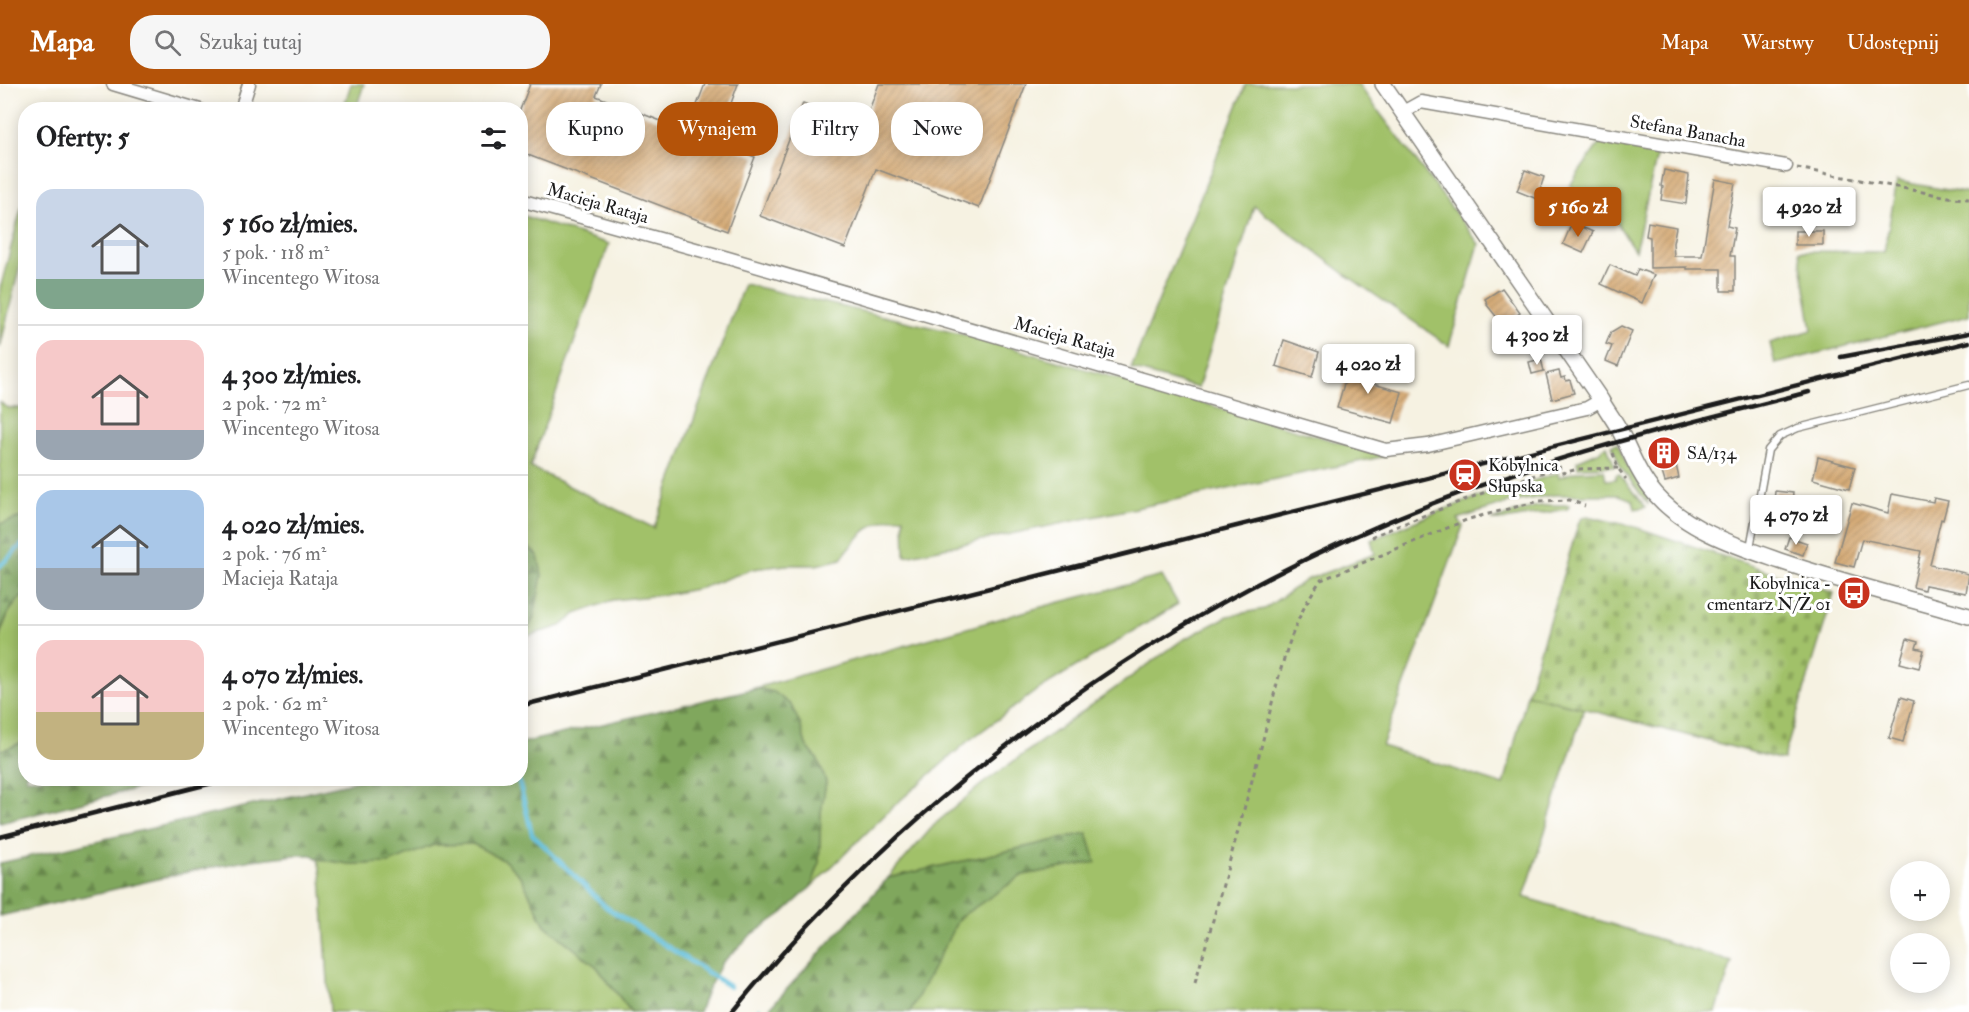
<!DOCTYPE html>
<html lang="pl">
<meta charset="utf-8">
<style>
:root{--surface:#fff;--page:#f6f6f6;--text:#202124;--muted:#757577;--line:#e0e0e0;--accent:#b45309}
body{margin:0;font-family:"IM FELL Double Pica",serif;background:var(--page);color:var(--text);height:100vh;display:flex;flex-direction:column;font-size:22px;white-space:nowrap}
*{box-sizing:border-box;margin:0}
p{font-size:20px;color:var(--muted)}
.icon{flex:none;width:33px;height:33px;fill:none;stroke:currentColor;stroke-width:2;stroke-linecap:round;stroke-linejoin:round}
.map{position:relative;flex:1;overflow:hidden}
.details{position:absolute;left:18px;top:18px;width:510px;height:684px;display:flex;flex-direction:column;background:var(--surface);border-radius:24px;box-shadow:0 3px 15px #0003}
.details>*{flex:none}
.guide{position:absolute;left:546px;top:18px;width:570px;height:54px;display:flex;gap:12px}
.tools{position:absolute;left:1890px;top:777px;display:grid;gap:12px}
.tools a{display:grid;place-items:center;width:60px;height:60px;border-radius:50%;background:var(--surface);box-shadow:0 3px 15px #0003;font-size:30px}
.price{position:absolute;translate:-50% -51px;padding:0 14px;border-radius:6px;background:#fff;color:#222;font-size:20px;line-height:39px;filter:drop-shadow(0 2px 3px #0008)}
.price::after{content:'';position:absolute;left:50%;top:36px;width:18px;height:14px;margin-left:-9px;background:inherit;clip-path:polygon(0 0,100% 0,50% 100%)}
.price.selected{background:var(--accent);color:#fff}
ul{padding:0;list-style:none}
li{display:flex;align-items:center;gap:18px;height:150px;padding:0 18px}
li+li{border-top:2px solid var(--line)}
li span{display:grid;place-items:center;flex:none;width:168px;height:120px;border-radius:18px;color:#555}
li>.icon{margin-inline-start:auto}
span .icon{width:72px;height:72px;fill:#fffc;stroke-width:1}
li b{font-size:26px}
h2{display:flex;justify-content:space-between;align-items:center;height:72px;padding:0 18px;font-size:26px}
.tag{padding:0 21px;border-radius:24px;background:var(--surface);box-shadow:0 3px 15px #0003;font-size:21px;line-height:54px}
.tag.selected{background:var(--accent);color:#fff}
header{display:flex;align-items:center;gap:36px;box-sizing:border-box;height:84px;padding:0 30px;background:var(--accent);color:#fff}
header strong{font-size:28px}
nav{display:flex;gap:33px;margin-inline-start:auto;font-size:21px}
.search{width:420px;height:54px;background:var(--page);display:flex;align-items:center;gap:15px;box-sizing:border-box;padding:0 21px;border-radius:24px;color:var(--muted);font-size:22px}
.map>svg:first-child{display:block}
</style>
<header>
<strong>Mapa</strong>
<div class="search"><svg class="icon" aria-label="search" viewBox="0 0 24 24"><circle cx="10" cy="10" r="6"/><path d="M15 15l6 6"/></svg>Szukaj tutaj</div>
<nav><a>Mapa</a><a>Warstwy</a><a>Udostępnij</a></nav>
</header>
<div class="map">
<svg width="1969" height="928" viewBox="0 0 1969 928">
<defs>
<pattern id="forest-firs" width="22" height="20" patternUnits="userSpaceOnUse" patternTransform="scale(1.5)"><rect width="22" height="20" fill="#80a75d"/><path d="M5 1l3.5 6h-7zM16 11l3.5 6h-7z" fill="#68874c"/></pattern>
<pattern id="cemetery-stones" width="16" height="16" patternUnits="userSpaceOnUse" patternTransform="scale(1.5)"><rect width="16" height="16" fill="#a1c169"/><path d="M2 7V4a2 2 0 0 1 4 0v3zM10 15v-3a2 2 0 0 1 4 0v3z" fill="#8aa55a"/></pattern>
<pattern id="building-hatch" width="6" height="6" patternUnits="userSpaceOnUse" patternTransform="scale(1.5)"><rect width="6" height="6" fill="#d5ac78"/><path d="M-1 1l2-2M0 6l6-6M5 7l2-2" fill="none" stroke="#b69367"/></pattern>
</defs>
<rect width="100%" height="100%" fill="#fff"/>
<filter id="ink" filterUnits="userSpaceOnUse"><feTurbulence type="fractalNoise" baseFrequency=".0167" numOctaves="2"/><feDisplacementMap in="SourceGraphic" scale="12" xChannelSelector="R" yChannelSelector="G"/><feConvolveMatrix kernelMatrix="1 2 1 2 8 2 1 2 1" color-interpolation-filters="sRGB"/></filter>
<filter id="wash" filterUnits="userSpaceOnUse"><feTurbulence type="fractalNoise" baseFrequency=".008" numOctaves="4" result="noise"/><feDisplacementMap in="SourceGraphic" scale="24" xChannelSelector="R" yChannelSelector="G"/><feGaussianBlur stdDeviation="1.35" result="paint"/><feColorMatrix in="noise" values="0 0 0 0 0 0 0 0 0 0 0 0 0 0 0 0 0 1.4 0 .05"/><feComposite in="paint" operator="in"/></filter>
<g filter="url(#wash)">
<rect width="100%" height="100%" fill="#f6f2e2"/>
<!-- grass -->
<g fill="#a1c169" stroke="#5e6e42" stroke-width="1.5">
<path d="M351,0H364L356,25H343Z"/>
<path d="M1246,0H1358L1479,160L1449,262L1349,193L1254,122L1198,304L1131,285Z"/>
<path d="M1601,57L1658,67L1635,167L1613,133L1570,101Z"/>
<path d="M1897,97L1969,110V231L1775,280L1770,259L1812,246L1799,167L1884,168Z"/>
<path d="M25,110V160L0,264V205Z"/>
<path d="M521,131L609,160L530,383L654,444L744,200L974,253L1386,372L905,472L904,433C872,435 859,450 841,475L816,481H786L753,485L701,504L670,510L613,516L576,530L561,542L521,554L527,548L534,533L538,472L525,460L521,444Z"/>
<path d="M0,318L7,324H26L25,432L0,440Z"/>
<path d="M1617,359L1629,385L1648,413V420L1621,384L1612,361Z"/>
<path d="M1607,362L1615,382L1578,383L1577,377L1600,367L1602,364Z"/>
<path d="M1604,386L1606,396L1616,395V391L1619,390L1646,423L1635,425L1633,416L1619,411H1554L1511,418L1458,435L1463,442L1382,662L1504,701L1527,610L1584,625L1524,813L1732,878L1716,928H909L959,834L1023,791L1095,778L1087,749L888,794L935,740L982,700L1181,557L1228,532L1264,525L1306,496L1375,470L1371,456L1435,429L1492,408L1493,410L1558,389L1559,393L1579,387Z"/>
<path d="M1550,421H1569V423L1567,425L1505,436H1492L1534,423Z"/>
<path d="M1162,492L1178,520L1036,607L967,658L895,721L811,803L819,780L821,728L826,698L818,676L806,661L800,640L762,605L748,606L1041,523Z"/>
<path d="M25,511V657L2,667L0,666V551L9,528L19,515Z"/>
<path d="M473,760L505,777L521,793L545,841L597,883L631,928H330L321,791L318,775L349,780H369L434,761Z"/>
</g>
<!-- forest -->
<g fill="url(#forest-firs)" stroke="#4e623c" stroke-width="1.5">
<path d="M25,432V511C11,519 4,536 0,551V440Z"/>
<path d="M521,444L525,460L538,472L542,491L534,533L527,548L521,552Z"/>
<path d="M762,605L774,608L791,621L800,640L806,661L818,676L826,698L821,728L819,780L811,803L783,829L750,852L722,879L706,909L699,928H631L597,883L545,841L521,793L505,777L473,760L434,761L389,779L349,780L318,775L312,771H296L252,776L192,787L0,832V779L366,695L520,694L521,659L748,606Z"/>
<path d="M25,657L26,694L174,695L0,739V666L12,663Z"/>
<path d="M1087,749L1096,778L1023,791L959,834L910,928H766L888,794Z"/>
</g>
<!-- cemetery -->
<path fill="url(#cemetery-stones)" stroke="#5e6e42" stroke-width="1.5" d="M1587,432L1635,443L1834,509L1783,676L1527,610L1579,438L1582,434Z"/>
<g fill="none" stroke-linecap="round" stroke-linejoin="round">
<!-- stream -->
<g stroke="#5abbd8" stroke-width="4.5">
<path d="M0,482L26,457"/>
<path d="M518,694L532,750L606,823L730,903"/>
<path d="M759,925L761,928"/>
</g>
</g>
<g id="blocks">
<!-- building -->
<g fill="url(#building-hatch)">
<path d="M530,0H601L596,12L687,47L705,0H738L717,58L755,73L727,147L520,68V26Z"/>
<path d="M879,0H1026L979,124L876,85L845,164L760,132L803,19L863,42Z"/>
<path d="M1525,86L1544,93L1537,115L1517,107Z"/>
<path d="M1664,86L1689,91L1686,120L1661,116L1663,103L1661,102Z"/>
<path d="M1715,95L1735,99L1727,142L1735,144L1730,172H1735V207H1721V185H1687V183L1650,184V153L1646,152L1648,138L1676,143L1673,159L1674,172H1702Z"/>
<path d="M1572,139L1593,148L1583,169L1563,160Z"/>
<rect x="1795" y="147" width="28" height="14"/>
<path d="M1610,181L1635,192L1638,185L1654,191L1642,219L1601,200Z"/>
<path d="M1502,204L1520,229L1503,241L1487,221L1488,220L1485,215Z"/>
<path d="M1621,242L1632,247L1618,282L1606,277L1612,262L1606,260L1611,248Z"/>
<path d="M1284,256L1319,268L1312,293L1276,282Z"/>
<path d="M1541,275L1544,287L1532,290L1529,278Z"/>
<path d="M1351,276L1371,281L1366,298L1402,308L1393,339L1337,324Z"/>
<path d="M1559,287L1561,294L1565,293L1566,297L1570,296L1574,309L1552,315L1546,290Z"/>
<path d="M1818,373L1855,383L1849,405L1813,395Z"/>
<path d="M1676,381L1679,394L1665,398L1661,385Z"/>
<path d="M1775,407L1793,409L1790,434L1778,433V430L1773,429Z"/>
<path d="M1892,410L1933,418L1934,414L1948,417L1943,436L1941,435L1930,481L1969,490L1966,509L1925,501L1924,506L1913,503L1921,467L1862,455L1854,483L1835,478L1852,419L1888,429Z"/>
<path d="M1789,453L1807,459L1803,471L1785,465Z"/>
<path d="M1907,555L1918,558L1916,564L1924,566L1919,584L1900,579Z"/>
<path d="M1901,613L1914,617L1903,658L1889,654Z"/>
</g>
</g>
</g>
<g filter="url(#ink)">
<use href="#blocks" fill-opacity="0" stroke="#89877f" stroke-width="1.5"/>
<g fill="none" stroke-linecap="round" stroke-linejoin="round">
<!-- service casing -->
<g stroke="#89877f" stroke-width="9">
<path id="service" d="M1750,464L1768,366L1780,352L1798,344L1969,301"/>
</g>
<!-- minor casing -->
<g stroke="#89877f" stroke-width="15">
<g id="minor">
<path d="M113,0L200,26"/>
<path d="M241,26L249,0"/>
<path d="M1403,28L1421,18L1786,82"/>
<path d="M520,116L728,174L1386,366L1428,361L1578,326L1587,324L1601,316"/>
</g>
</g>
<!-- tertiary casing -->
<g stroke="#89877f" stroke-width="18">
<path id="tertiary" d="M1383,0L1601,316C1607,327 1615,337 1620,347C1631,369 1639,392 1656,411C1687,446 1737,462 1780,477C1842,498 1906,514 1969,532"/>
</g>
<!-- path -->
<g stroke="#89877f" stroke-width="3" stroke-dasharray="4.5 4.5" stroke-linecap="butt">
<path d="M1797,84L1954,114L1969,115"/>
<path d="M1613,369L1618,384L1626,395"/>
<path d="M1374,454L1373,452C1435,427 1497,402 1561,383L1563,389L1578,385L1618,384"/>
<path d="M1195,899C1217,823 1238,747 1259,671C1275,612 1285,545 1321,496L1469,435L1539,417L1570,416L1585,422"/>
</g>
<!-- service -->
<use href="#service" stroke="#fff" stroke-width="6"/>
<!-- minor -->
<use href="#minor" stroke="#fff" stroke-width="12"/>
<!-- tertiary -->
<use href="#tertiary" stroke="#fff" stroke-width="15"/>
<!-- rail -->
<g stroke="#1c1c1c" stroke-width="4.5">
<path d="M1841,273L1969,249"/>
<path d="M520,622L1969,258"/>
<path d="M0,753L232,694"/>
<path d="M732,928C923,695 1178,514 1460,409C1574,366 1692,338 1809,308"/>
</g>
</g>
</g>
<!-- icons -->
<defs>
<g id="building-disc" transform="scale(1.725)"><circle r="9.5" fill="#c8321e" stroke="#fff"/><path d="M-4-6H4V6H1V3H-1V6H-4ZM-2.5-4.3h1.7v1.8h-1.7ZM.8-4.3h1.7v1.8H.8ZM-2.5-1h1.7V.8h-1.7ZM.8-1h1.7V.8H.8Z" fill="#fff"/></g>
<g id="station-disc" transform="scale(1.725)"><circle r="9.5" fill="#c8321e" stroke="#fff"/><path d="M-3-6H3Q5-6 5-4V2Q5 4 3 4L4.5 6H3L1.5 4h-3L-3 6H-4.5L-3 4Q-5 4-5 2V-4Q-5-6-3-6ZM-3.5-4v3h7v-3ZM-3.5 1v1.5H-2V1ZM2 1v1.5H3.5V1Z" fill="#fff"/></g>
<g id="bus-disc" transform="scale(1.725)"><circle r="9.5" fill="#c8321e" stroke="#fff"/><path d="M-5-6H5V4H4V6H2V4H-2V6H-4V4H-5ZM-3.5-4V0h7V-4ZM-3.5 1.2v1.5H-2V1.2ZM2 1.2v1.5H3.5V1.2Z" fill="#fff"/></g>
</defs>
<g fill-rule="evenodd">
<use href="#building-disc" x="1664" y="369"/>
<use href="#station-disc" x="1465" y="391"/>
<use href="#bus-disc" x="1854" y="509"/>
</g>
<g text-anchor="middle" stroke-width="6" stroke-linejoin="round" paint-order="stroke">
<!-- street labels -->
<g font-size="18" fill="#1c1c1c" stroke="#fff">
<text transform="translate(1688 47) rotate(10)" y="6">Stefana Banacha</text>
<text transform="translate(598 119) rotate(16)" y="6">Macieja Rataja</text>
<text transform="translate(1065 253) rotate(16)" y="6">Macieja Rataja</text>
</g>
<!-- poi labels -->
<g font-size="18" fill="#1c1c1c" stroke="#fff" text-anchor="start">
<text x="1687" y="375">SA/134</text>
<text x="1488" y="387">Kobylnica<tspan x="1488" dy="21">Słupska</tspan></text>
<text x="1831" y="505" text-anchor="end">Kobylnica -<tspan x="1831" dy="21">cmentarz N/Ż 01</tspan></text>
</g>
</g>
</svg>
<div class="tools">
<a>+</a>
<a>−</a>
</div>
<b class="price selected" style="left:1578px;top:154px">5 160 zł</b>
<b class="price" style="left:1809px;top:154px">4 920 zł</b>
<b class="price" style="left:1537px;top:282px">4 300 zł</b>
<b class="price" style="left:1368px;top:311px">4 020 zł</b>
<b class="price" style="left:1796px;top:462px">4 070 zł</b>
<div class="guide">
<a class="tag">Kupno</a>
<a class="tag selected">Wynajem</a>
<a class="tag">Filtry</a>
<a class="tag">Nowe</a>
</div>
<section class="details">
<h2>Oferty: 5<svg class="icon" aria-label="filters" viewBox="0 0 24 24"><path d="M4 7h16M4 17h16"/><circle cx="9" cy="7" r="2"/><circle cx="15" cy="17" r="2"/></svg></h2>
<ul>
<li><span style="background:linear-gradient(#c9d6e8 75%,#7fa58c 0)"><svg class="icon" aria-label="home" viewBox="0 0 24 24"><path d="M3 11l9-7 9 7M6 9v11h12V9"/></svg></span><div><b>5 160 zł/mies.</b><p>5 pok. · 118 m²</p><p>Wincentego Witosa</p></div></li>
<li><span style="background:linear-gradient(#f6c9c9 75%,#9aa5b1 0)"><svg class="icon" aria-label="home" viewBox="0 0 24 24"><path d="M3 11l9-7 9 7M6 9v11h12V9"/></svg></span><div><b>4 300 zł/mies.</b><p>2 pok. · 72 m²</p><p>Wincentego Witosa</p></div></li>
<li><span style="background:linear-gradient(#a9c7e8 65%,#9aa5b1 0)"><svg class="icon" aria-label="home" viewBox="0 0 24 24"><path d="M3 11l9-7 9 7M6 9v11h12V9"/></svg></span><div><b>4 020 zł/mies.</b><p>2 pok. · 76 m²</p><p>Macieja Rataja</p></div></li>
<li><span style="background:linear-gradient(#f6c9c9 60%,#c2b280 0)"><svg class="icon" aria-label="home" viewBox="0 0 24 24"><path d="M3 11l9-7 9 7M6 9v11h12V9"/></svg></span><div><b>4 070 zł/mies.</b><p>2 pok. · 62 m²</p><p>Wincentego Witosa</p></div></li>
</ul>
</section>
</div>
